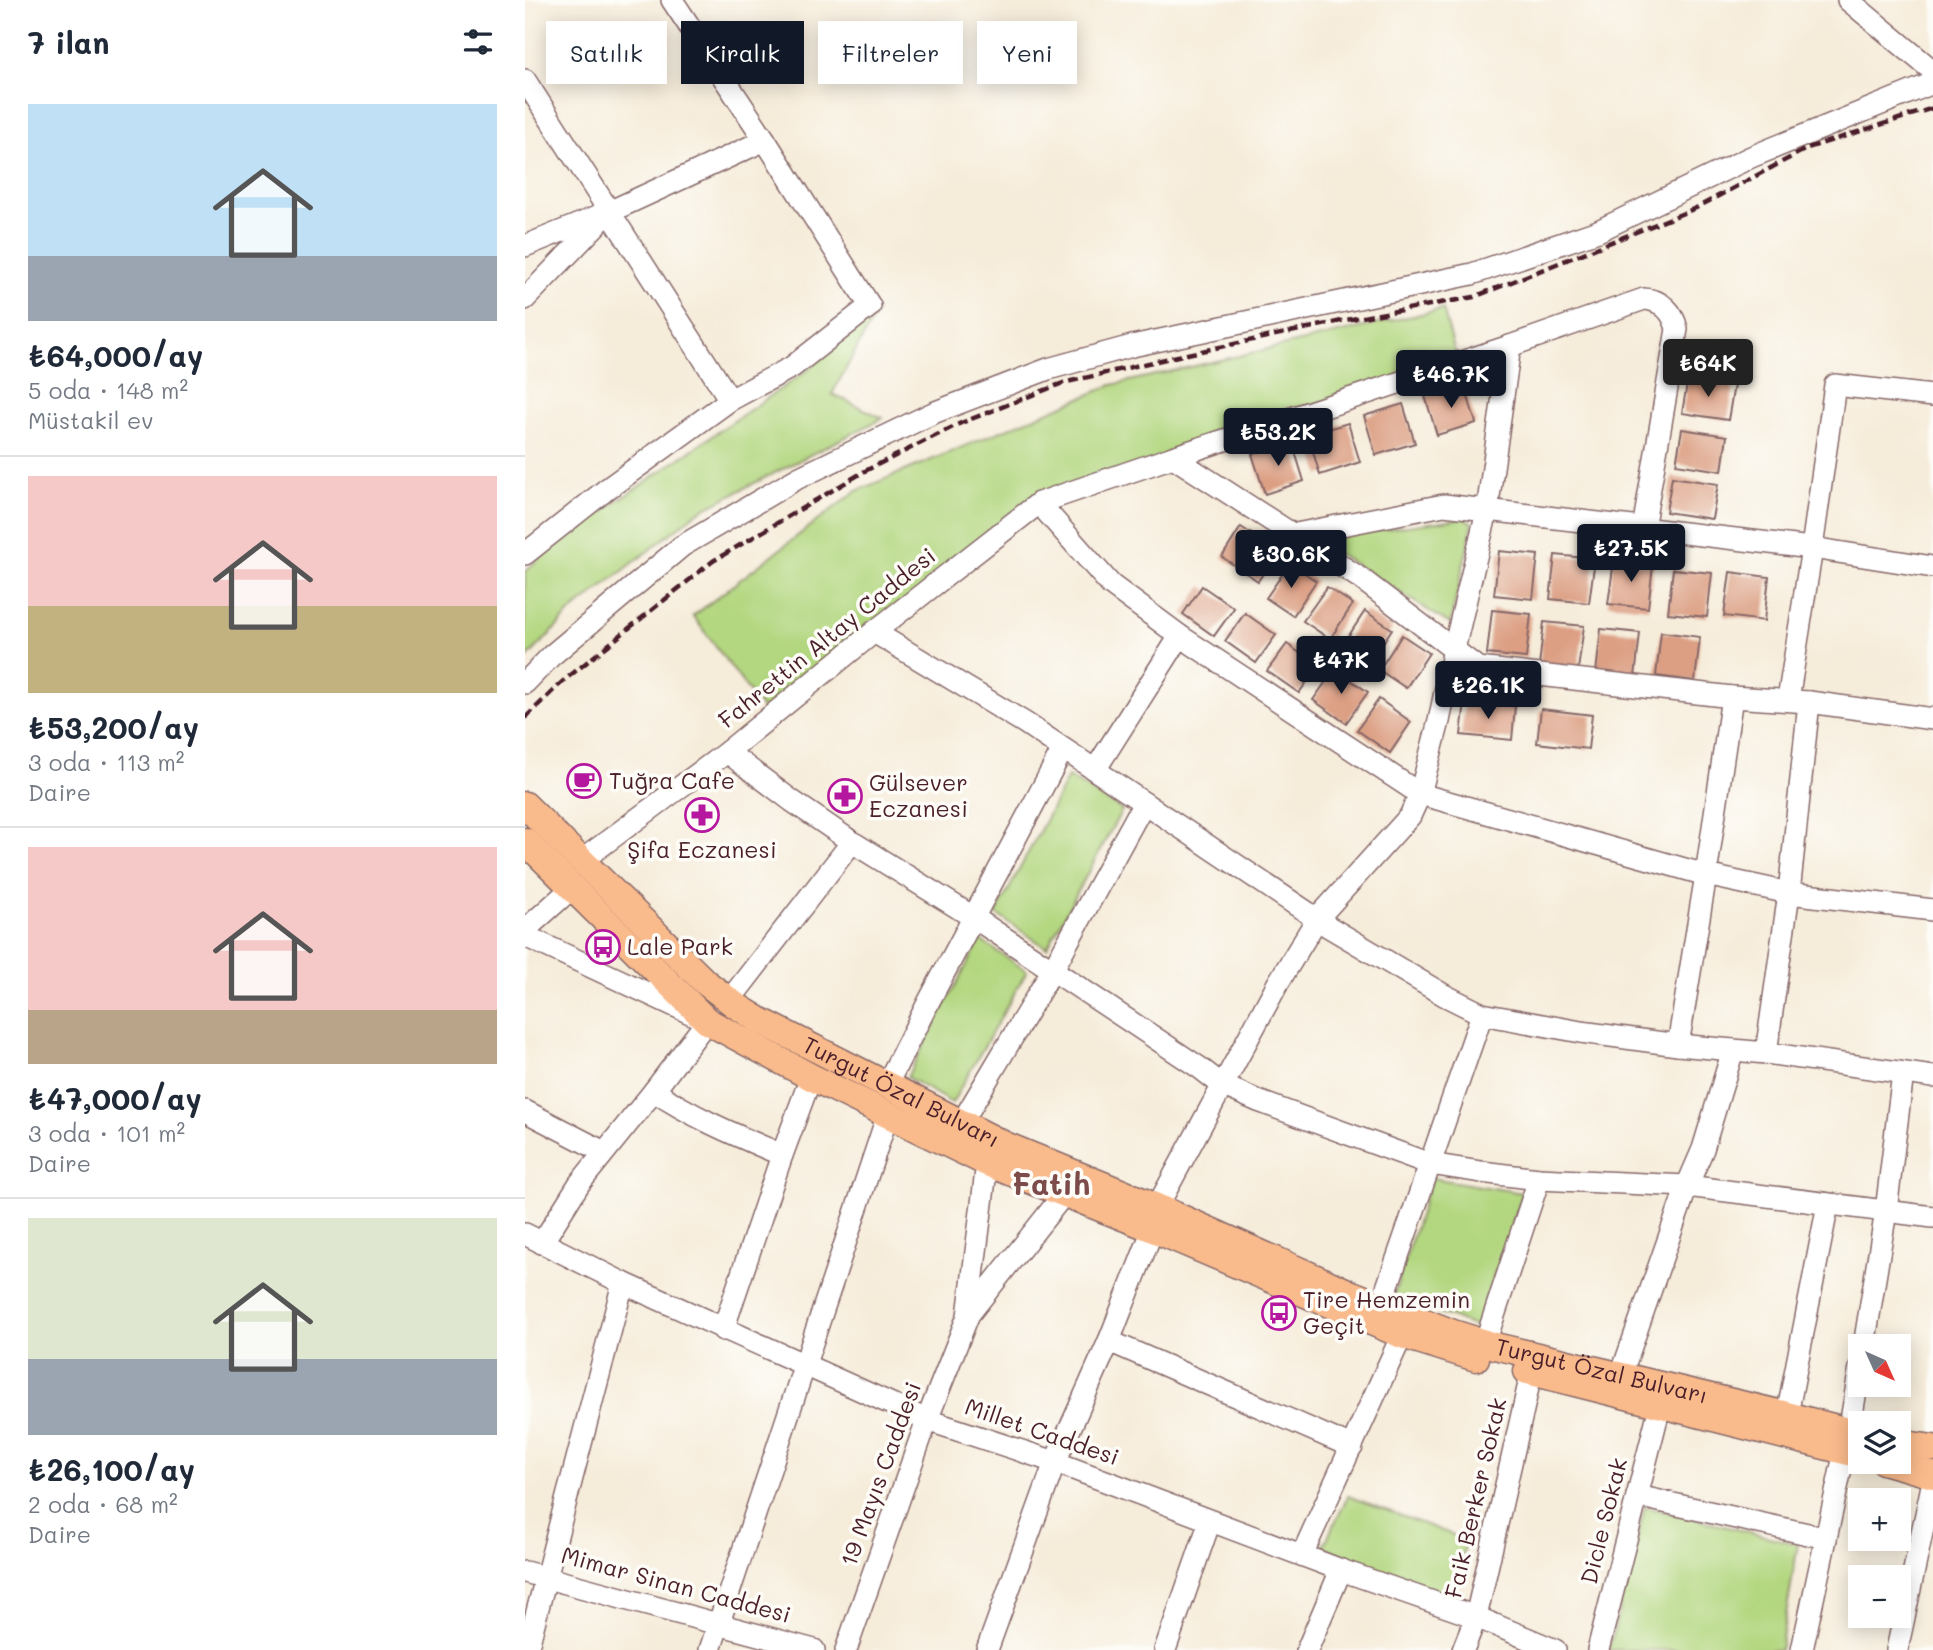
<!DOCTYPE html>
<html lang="tr">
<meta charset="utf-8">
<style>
:root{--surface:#fff;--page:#f2f2f3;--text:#1f2937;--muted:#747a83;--line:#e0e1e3;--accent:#111827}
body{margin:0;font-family:Mali,sans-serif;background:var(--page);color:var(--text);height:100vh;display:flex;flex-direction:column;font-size:26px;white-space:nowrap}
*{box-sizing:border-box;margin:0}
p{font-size:23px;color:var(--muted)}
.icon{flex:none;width:38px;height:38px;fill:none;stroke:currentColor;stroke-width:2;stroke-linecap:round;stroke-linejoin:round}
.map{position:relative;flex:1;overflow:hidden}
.side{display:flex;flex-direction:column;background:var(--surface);width:525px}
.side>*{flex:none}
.top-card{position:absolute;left:21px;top:21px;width:665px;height:63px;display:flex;gap:14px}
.needle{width:46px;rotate:135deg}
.tools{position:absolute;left:1323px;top:1334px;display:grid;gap:14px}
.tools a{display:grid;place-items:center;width:63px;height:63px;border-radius:0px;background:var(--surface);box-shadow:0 4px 18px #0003;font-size:35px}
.price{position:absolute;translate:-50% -60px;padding:0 16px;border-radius:7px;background:var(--accent);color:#fff;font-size:23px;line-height:46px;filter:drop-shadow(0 2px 4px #0008)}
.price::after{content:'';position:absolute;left:50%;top:42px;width:21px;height:16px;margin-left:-10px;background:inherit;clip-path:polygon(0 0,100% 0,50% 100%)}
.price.current{background:#222;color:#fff}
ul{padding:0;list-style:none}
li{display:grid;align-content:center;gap:14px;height:371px;padding:0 28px}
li+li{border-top:2px solid var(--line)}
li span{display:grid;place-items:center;height:217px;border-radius:0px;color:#555}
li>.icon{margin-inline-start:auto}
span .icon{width:126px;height:126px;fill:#fffc;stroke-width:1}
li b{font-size:30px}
h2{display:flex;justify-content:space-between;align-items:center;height:84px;padding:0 28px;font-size:30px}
.pill{padding:0 24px;border-radius:0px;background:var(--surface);box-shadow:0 4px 18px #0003;font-size:24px;line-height:63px}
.pill.current{background:var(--accent);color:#fff}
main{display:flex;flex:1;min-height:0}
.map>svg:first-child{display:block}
</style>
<main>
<section class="side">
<h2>7 ilan<svg class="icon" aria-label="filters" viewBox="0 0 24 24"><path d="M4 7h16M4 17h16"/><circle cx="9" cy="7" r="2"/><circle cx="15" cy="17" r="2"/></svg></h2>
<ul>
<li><span style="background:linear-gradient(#bfe0f5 70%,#9aa5b1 0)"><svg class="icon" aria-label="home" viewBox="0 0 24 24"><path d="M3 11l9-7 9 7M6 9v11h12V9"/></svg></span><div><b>₺64,000/ay</b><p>5 oda · 148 m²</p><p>Müstakil ev</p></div></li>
<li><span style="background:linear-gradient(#f6c9c9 60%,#c2b280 0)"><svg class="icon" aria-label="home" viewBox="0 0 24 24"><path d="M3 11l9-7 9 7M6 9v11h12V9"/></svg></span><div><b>₺53,200/ay</b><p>3 oda · 113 m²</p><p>Daire</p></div></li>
<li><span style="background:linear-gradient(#f6c9c9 75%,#b9a48a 0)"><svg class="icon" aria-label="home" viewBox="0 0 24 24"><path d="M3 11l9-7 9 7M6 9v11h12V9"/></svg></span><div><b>₺47,000/ay</b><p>3 oda · 101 m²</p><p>Daire</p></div></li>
<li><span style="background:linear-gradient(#dfe7d0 65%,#9aa5b1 0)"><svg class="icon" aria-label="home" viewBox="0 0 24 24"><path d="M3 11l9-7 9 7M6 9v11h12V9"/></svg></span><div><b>₺26,100/ay</b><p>2 oda · 68 m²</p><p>Daire</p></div></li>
</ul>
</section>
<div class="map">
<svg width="1408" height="1650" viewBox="0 0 1408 1650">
<rect width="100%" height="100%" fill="#fdfcf7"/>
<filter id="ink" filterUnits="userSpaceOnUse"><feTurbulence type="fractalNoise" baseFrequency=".0143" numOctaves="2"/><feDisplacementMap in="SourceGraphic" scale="14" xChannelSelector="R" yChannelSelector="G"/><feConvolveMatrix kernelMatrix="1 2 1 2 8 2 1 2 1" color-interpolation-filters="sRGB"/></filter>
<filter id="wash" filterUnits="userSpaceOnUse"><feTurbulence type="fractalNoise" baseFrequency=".00686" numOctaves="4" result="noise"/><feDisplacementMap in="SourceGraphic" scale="28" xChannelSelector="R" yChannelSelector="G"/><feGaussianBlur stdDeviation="1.57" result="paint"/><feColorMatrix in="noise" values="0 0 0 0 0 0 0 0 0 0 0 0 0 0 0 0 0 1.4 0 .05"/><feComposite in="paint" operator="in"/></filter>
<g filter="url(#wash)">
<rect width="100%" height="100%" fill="#f6ecda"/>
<!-- green -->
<g fill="#b3d780" stroke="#7e7b56" stroke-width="2">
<path d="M918,309L933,363L514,503L244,718L168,616L331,491L587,385Z"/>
<path d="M353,310L307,394L358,418L174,511L48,610L0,660V572L27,546L283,370Z"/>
<path d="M939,518L948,523L925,624L801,546L798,541L804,537Z"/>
<path d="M543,777L597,810L522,948L471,914Z"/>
<path d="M455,940L502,971L427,1103L382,1077Z"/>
<path d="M906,1178L998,1193L951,1327L869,1295Z"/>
<path d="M823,1496L942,1540L924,1596L798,1547Z"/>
<path d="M1120,1507L1273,1544L1255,1650H1084Z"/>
</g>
<g id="blocks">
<!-- building -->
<g fill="#dc9f83">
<path d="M1163,378L1209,385L1203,420L1157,413Z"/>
<path d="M939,384L951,423L912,435L900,396Z"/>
<path d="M878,404L890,443L851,455L839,416Z"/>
<path d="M823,423L835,462L795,475L783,435Z"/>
<path d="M1157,429L1202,436L1197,471L1151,464Z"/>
<path d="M767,442L779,481L740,494L727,454Z"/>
<path d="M1147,477L1193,484L1187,519L1141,512Z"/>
<path d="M716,527L753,551L733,581L697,557Z"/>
<path d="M974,551L1013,555L1008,599L969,595Z"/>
<path d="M1030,555L1070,559L1064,603L1025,599Z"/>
<path d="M1089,560L1128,565L1123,608L1083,604Z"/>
<path d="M765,563L791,581L768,616L741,598Z"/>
<path d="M1148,569L1187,573L1182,617L1143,613Z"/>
<path d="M1205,572L1244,577L1239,621L1199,616Z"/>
<path d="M677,586L709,608L689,636L658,614Z"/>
<path d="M802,587L828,604L805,639L778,621Z"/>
<path d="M967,610L1006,614L1001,658L962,654Z"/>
<path d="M840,611L867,629L844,664L817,646Z"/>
<path d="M720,613L751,635L731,663L700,641Z"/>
<path d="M1019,622L1059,626L1053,670L1014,666Z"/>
<path d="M1076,629L1115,633L1110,677L1071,673Z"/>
<path d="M1136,632L1175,637L1170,681L1131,676Z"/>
<path d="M877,635L904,653L881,688L854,670Z"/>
<path d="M762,644L793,666L774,693L742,671Z"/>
<path d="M810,669L843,692L821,723L788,700Z"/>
<path d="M854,699L886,722L865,753L832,730Z"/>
<path d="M940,701L990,706L987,740L936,735Z"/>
<path d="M1016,709L1067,715L1063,749L1012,743Z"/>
</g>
</g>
</g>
<g filter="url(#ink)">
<use href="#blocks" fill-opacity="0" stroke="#866768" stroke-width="2"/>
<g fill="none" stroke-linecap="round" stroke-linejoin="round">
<!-- minor casing -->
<g stroke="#866768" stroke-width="24">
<g id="minor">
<path d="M1323,0L1408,71"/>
<path d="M0,80L205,400"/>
<path d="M0,246L84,212L240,140"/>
<path d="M0,299L78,218"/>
<path d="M985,346L1119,299C1137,300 1148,312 1152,329L1118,529"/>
<path d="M514,503L586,585L655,636L895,794L1181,875L1264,893L1408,910"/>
<path d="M766,535L919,505L1287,548L1408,567"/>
<path d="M0,554L82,489L205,400L267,367L345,306L240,140L147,0"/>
<path d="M349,632L500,723L804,927L919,995L957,1014L1056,1032L1153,1045L1241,1053L1408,1077"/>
<path d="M0,683L26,656L157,546L273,478L408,413L523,369L607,346L947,274L1073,231L1226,157L1408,83"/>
<path d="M1263,700L1287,548L1310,385L1408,396"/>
<path d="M202,752L267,801L327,842L448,917L675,1068L697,1085L733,1101L905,1164L956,1172L1014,1179L1162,1186L1408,1217"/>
<path d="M570,770L655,636"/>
<path d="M56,861L202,752L349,632L514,503L648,457L835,578L953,668L1207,697L1284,702L1408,719"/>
<path d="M0,930L47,888"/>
<path d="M0,936L182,1021L129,1091L54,1184L17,1243"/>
<path d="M204,1001L327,842"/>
<path d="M1153,1045L1181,875L1207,697"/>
<path d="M1241,1053L1264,893L1284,702"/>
<path d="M362,1084L404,1001L538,749"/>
<path d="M129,1091C169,1118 213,1136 257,1155"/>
<path d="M0,1111L79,1152"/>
<path d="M437,1122L528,969L619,803"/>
<path d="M632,1207L753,983L792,919L885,816L895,794L914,721L929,649L962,511L985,346L648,457"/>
<path d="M0,1234L98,1283L402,1420L530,1462L816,1570L951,1617L1030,1650"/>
<path d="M856,1305L957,1014"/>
<path d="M444,1314L539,1194"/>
<path d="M198,1330L257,1155L286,1077"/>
<path d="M584,1341L827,1447"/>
<path d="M960,1343L1014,1179"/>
<path d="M1339,1346L1361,1211L1378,1073"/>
<path d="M1096,1375L1162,1186L1178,1149L1208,1050"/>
<path d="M1262,1415L1303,1204"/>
<path d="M1112,1496L1301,1538"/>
<path d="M777,1555L877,1335"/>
<path d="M0,1572L289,1650"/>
<path d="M2,1650L98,1283"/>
<path d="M185,1650L363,1114"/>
<path d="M321,1650L402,1420L443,1316L462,1163"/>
<path d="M462,1650L530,1462L584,1341L628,1229"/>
<path d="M640,1650L685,1521"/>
<path d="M782,1650L816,1570"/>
<path d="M938,1650L951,1617L1010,1357"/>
<path d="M1073,1650L1135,1406"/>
<path d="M1277,1650L1324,1432L1335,1367"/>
<path d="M1372,1650L1408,1481"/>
</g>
</g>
<!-- major casing -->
<g stroke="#866768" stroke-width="29">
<g id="major">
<path id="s1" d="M0,805L180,982L210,1005L234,1020L480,1145L632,1207L827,1294L928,1333L970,1346L1262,1415L1335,1434"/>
<path d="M0,841L182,1021L286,1077L462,1163L628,1229L877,1335L951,1358"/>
<path d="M1002,1371L1335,1455"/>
<path d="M1374,1443L1408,1448"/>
<path d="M1358,1461L1408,1475"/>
</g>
</g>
<!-- minor -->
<use href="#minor" stroke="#fff" stroke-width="21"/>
<!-- major -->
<use href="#major" stroke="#fabb8c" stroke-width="26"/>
<!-- rail -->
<path stroke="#4a1f2b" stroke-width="4.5" stroke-dasharray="10 5" stroke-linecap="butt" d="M0,718L37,682L188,561L340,471L436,423L538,383L653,356L821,320L949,297L1171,208L1283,148L1408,108"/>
</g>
</g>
<!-- icons -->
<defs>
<g id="cafe-ring" transform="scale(1.75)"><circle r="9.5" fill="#fdfcf7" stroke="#b5179e" stroke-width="1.5"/><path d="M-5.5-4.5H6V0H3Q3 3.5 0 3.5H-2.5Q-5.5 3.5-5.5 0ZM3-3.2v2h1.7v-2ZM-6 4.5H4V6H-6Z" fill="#b5179e"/></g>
<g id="pharmacy-ring" transform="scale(1.75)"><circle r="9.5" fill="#fdfcf7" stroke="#b5179e" stroke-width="1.5"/><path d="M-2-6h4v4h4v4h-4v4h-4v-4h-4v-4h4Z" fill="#b5179e"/></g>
<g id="bus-ring" transform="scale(1.75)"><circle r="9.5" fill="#fdfcf7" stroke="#b5179e" stroke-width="1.5"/><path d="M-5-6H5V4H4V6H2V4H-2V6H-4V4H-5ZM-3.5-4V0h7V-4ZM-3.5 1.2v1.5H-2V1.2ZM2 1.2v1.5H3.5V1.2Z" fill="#b5179e"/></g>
</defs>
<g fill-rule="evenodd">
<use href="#cafe-ring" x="59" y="781"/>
<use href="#pharmacy-ring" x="320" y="796"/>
<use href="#pharmacy-ring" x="177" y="815"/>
<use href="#bus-ring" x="78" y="947"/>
<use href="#bus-ring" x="754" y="1313"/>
</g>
<g text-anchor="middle" stroke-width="7" stroke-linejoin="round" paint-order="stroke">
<!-- street labels -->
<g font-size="23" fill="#4a1f2b" stroke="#fdfcf7">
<text transform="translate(302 638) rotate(-39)" y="8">Fahrettin Altay Caddesi</text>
<text dy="8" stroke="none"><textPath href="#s1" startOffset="478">Turgut Özal Bulvarı</textPath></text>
<text dy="8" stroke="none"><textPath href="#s1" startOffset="1234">Turgut Özal Bulvarı</textPath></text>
<text transform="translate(517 1432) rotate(19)" y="8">Millet Caddesi</text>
<text transform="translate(356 1474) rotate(-70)" y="8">19 Mayıs Caddesi</text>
<text transform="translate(951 1498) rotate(-77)" y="8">Faik Berker Sokak</text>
<text transform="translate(1079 1521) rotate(-76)" y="8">Dicle Sokak</text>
<text transform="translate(151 1585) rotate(15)" y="8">Mimar Sinan Caddesi</text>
</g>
<!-- poi labels -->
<g font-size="23" fill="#4a1f2b" stroke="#fdfcf7" text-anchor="start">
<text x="84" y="789">Tuğra Cafe</text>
<text x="344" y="791">Gülsever<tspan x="344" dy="26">Eczanesi</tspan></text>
<text x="177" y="858" text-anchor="middle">Şifa Eczanesi</text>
<text x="102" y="955">Lale Park</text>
<text x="778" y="1308">Tire Hemzemin<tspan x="778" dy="26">Geçit</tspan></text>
</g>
<!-- district labels -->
<g font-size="30" font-weight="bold" fill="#7d4c4a" stroke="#fdfcf7">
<text x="526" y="1195">Fatih</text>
</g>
</g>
</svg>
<div class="tools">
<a><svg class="needle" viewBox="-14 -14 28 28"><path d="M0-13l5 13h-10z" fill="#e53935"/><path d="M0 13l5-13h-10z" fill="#747a83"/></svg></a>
<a><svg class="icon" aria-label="layers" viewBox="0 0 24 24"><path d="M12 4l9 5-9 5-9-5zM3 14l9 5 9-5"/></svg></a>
<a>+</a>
<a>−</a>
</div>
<b class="price current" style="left:1183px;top:399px">₺64K</b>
<b class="price" style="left:926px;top:410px">₺46.7K</b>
<b class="price" style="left:753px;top:468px">₺53.2K</b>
<b class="price" style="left:1106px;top:584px">₺27.5K</b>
<b class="price" style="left:766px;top:590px">₺30.6K</b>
<b class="price" style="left:816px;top:696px">₺47K</b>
<b class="price" style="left:963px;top:721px">₺26.1K</b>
<div class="top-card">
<a class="pill">Satılık</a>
<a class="pill current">Kiralık</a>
<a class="pill">Filtreler</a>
<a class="pill">Yeni</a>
</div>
</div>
</main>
